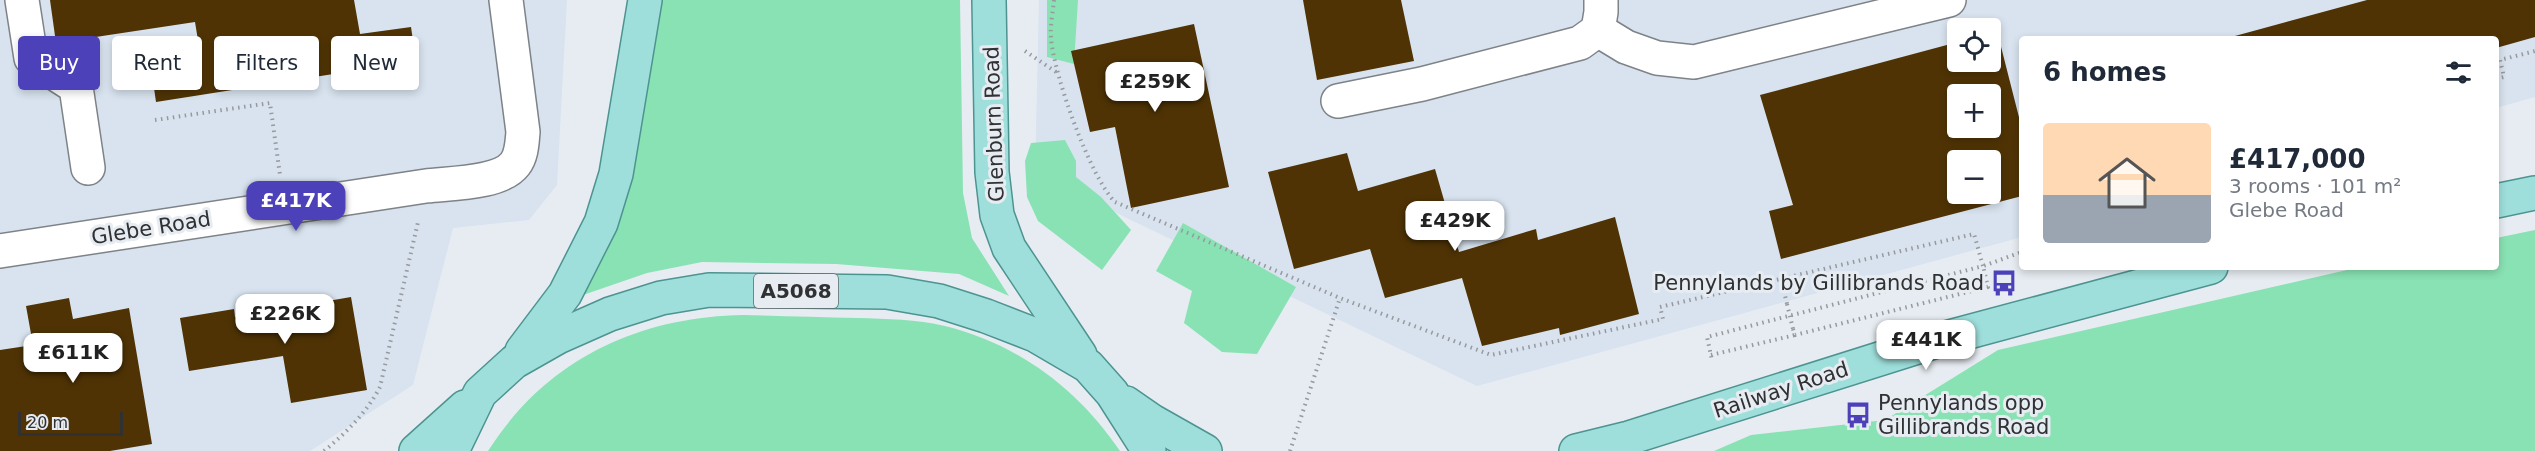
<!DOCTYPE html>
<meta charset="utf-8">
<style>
:root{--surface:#fff;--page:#f2f2f3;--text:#1f2937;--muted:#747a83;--accent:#4c41b8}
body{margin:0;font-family:"DejaVu Sans",sans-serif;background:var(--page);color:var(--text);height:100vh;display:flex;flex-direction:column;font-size:22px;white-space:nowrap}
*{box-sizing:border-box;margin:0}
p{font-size:20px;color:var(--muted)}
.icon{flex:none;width:33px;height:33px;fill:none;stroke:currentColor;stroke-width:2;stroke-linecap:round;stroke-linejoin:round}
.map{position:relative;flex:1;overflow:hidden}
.side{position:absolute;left:2019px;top:36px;width:480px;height:234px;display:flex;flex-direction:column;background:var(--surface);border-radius:6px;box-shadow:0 3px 9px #0003}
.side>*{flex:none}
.banner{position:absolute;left:18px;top:36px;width:570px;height:54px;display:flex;gap:12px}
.fabs{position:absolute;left:1947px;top:18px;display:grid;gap:12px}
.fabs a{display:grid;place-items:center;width:54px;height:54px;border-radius:6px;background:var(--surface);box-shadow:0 3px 9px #0003;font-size:30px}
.scale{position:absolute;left:18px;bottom:15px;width:105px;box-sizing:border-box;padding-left:6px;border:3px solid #2f3133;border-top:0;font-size:16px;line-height:21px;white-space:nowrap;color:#2f3133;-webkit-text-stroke:4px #e7ecf2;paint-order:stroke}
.price{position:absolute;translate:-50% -51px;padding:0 14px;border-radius:12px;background:#fff;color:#222;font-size:20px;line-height:39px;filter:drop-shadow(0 2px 3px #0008)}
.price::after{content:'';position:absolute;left:50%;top:36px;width:18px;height:14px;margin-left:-9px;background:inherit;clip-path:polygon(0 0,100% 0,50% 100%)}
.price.on{background:var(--accent);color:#fff}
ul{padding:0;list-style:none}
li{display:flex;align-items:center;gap:18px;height:150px;padding:0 24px}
li span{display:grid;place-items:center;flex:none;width:168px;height:120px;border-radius:6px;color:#555}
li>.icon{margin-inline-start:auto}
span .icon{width:72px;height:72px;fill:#fffc;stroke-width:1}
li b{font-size:26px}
h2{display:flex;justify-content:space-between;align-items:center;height:72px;padding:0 24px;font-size:26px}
.chip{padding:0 21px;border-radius:6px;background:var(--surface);box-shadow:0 3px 9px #0003;font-size:21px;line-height:54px}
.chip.on{background:var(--accent);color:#fff}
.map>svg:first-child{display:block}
</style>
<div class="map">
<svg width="2535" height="451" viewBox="0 0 2535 451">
<rect width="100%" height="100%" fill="#e7ecf2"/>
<!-- built -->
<g fill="#d8e3ef" fill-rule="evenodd">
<path d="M0,0H567L557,185L529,220L453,228L413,385L310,451H0Z"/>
<path d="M1039,0H2535V97L2496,108V39H2022V237L1477,386L1035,174ZM1958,28H1990V62H1958ZM1958,94H1990V128H1958ZM1958,160H1990V194H1958Z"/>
</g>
<!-- green -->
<g fill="#89e2b3">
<path d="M655,0H960L963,193L972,238L1009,296L959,274L836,264L702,262L647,273L583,295Z"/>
<path d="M1047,0H1078L1074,64L1047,57Z"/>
<path d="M1065,140L1076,161V177L1101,197L1131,230L1102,270L1038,221L1027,197L1025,161L1031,143Z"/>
<path d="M1183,223L1296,287L1257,354L1222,352L1184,323L1192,291L1156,271Z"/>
<path d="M2535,230V451H1714L1751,435L1885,420L1998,350L2360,267H2496V238Z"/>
<path d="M743,315C781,316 819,317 858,318C886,319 917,319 945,326C1018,344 1078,389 1120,451H488C546,360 637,317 743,315Z"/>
</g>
<!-- building -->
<g fill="#4f3305" fill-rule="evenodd">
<path d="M50,0H354L360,34L411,27L416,61L156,102L151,67L201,59L195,22L56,43Z"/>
<path d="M1303,0H1401L1414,61L1317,80Z"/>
<path d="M2367,0H2535V37L2496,48V39H2224Z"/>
<path d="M1194,24L1229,187L1131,208L1115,127L1090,132L1071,51Z"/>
<path d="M1997,31L2022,129V196L1781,259L1769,211L1793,205L1760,95L1958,42V62H1990V33ZM1958,94H1990V128H1958ZM1958,160H1990V194H1958Z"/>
<path d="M1347,153L1358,191L1435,169L1459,252L1536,229L1538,240L1615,217L1639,314L1560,335L1559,328L1482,346L1462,278L1385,298L1370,249L1294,269L1268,172Z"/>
<path d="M351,297L367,390L291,403L283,356L189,371L180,318L234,309L235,317Z"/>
<path d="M69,298L73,319L129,308L152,444L110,451H0V350L33,345L26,306Z"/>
</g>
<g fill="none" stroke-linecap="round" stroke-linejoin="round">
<!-- minor casing -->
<g stroke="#7e8388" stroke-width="36">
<g id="minor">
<path d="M22,0L31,58L76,87L88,168"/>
<path d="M1598,30L1626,47L1657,58L1694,62L1949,0"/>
<path d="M1338,101L1422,84L1580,43L1598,30L1601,12V0"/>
<path d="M0,251L426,186C449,183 500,184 515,164C522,155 522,142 523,132L506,0"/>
</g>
</g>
<!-- major casing -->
<g stroke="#4d9491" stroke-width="36">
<g id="major">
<path d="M989,0L992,172L997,215L1009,248L1080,355"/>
<path d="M2496,201L2535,193"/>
<path d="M522,351L565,294L601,223L616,174L645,0"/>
<path d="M1126,403L1152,421L1205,451"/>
<path d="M416,451L465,407"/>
<path d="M452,451L480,393L514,362L558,337L610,314L661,298L709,290L887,292L939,301L986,316L1035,335L1088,366L1112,393L1149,451"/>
<path d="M1576,451L1629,438L1946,338L2211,267"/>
</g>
</g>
<!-- path -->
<g stroke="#969a9e" stroke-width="4" stroke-dasharray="1.5 4.5" stroke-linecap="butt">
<path d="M1054,0C1053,12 1050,25 1051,37C1053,73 1090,177 1115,202L1340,298L1491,355L1663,319L1660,307L1974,234L1983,266L1707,337L1712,360"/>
<path d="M1025,51L1059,74"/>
<path d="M2496,79L2504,77L2500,60L2535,51"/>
<path d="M155,120L270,103L280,175"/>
<path d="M1781,279L1787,304"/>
<path d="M1793,329L1795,335L1988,287L1983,266L2022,252"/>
<path d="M1711,355L1795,335"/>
<path d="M324,451C346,433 367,412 380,387L418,222"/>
<path d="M1290,451L1340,298"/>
</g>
<!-- minor -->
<use href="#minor" stroke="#fff" stroke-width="33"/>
<!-- major -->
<use href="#major" stroke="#9edfdb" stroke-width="33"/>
<!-- path-bridge -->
<path stroke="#969a9e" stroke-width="4" stroke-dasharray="1.5 4.5" stroke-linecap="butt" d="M1787,304L1793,329"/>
</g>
<!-- icons -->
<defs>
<g id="bus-bare" transform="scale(2.07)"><path d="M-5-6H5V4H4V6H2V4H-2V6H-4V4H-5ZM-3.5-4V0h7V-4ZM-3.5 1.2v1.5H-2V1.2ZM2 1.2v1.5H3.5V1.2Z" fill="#4c41b8" stroke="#e7ecf2" stroke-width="2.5" paint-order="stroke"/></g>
</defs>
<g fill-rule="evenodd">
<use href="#bus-bare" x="2004" y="283"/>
<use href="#bus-bare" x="1858" y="415"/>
</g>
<g text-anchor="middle" stroke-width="6" stroke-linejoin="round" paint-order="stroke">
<!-- shield labels -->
<rect fill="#e7ecf2" stroke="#66696c" stroke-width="1.5" x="754" y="274" width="84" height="34" rx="4.5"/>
<g font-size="20" font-weight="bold" fill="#2f3133">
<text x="796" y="298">A5068</text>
</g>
<!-- street labels -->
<g font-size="21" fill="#2f3133" stroke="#e7ecf2">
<text transform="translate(994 124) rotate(-92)" y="7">Glenburn Road</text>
<text transform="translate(151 228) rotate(-9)" y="7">Glebe Road</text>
<text transform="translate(1781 390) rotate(-18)" y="7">Railway Road</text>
</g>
<!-- poi labels -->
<g font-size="21" fill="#2f3133" stroke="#e7ecf2" text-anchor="end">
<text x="1984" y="290">Pennylands by Gillibrands Road</text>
<text x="1878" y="410" text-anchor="start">Pennylands opp<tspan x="1878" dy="24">Gillibrands Road</tspan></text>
</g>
</g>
</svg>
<div class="fabs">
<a><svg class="icon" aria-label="locate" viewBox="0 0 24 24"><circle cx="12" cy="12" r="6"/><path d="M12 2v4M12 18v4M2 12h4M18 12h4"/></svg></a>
<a>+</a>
<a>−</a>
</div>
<div class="scale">20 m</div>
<b class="price" style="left:1155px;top:113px">£259K</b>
<b class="price on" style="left:296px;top:232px">£417K</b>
<b class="price" style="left:1455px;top:252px">£429K</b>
<b class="price" style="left:285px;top:345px">£226K</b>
<b class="price" style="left:1926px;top:371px">£441K</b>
<b class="price" style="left:73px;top:384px">£611K</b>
<div class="banner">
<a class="chip on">Buy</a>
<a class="chip">Rent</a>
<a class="chip">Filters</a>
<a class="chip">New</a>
</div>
<section class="side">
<h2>6 homes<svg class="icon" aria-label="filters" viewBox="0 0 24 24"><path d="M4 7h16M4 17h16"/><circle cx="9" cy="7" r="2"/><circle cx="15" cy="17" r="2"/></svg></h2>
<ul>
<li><span style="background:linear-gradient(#ffd9b3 60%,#9aa5b1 0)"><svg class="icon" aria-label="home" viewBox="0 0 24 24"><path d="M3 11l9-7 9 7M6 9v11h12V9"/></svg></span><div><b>£417,000</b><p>3 rooms · 101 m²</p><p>Glebe Road</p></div></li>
</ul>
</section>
</div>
